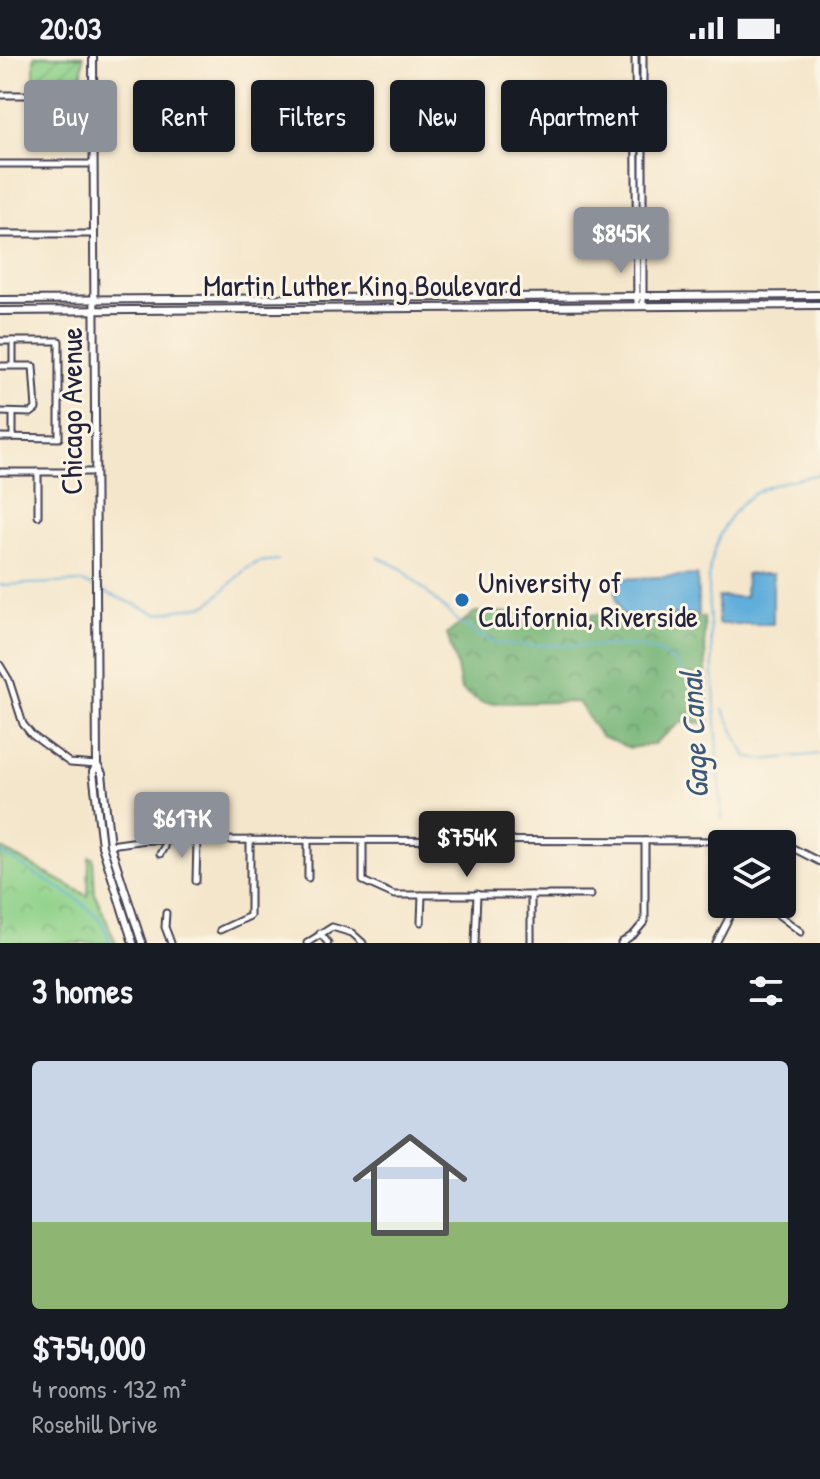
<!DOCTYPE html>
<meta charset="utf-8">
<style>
:root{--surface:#171b24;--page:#20242c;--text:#f1f3f6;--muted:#9ea1a6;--accent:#8c9099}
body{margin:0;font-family:"Patrick Hand",sans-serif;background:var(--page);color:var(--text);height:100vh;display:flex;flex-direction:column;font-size:30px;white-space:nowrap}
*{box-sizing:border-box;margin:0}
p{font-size:26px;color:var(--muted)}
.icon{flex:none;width:44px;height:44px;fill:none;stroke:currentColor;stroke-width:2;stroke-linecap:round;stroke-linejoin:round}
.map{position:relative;height:887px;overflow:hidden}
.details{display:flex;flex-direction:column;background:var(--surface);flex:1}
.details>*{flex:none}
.banner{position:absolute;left:24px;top:24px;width:772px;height:72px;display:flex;gap:16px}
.controls{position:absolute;left:708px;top:774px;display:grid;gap:16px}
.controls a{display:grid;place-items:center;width:88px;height:88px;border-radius:8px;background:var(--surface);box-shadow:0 2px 6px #0004;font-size:40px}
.price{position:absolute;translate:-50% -68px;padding:0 18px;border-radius:8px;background:var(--accent);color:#fff;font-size:26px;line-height:52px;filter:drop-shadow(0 2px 4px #0008)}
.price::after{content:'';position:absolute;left:50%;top:48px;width:24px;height:18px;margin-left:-12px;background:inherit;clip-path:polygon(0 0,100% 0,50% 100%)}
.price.current{background:#222;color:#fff}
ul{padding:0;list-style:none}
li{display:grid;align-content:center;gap:16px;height:424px;padding:0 32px}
li span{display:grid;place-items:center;height:248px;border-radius:8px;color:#555}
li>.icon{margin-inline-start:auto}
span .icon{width:144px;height:144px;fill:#fffc;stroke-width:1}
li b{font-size:34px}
h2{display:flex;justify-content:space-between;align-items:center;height:96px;padding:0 32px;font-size:34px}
.chip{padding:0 28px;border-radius:8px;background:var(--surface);box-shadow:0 2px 6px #0004;font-size:28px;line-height:72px}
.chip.current{background:var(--accent);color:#fff}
.status{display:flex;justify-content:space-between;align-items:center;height:56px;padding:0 40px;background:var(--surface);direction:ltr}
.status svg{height:22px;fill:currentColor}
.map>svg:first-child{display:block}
</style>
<div class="status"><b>20:03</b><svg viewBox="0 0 49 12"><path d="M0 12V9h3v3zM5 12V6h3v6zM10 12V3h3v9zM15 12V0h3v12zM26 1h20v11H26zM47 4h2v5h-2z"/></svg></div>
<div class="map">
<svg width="820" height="887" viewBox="0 0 820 887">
<defs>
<pattern id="forest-crowns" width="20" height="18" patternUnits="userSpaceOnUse" patternTransform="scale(2)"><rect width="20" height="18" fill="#72b375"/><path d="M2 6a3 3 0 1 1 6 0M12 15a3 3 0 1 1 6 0" fill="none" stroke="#5d9161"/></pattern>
<pattern id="park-crowns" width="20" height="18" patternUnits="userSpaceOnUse" patternTransform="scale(2)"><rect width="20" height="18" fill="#8ed189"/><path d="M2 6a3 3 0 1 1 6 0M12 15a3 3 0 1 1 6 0" fill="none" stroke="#7ab377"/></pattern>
<pattern id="garden-furrows" width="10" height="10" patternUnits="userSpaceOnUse" patternTransform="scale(2)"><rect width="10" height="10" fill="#8ed189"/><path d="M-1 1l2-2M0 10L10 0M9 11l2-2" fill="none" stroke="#7ab377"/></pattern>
</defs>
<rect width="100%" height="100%" fill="#fcf5e5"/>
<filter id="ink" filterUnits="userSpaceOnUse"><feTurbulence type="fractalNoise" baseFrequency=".0125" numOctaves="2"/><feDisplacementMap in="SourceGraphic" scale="16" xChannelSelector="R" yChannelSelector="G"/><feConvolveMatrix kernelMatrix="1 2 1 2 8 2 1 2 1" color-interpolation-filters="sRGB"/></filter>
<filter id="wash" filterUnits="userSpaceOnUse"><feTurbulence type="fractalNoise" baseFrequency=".006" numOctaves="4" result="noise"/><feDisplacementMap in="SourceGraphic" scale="32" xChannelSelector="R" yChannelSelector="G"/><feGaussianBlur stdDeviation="1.8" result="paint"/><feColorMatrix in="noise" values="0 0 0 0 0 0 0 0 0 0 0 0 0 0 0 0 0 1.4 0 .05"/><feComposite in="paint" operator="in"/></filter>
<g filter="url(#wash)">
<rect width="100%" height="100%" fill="#f4e6cb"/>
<!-- forest -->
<path fill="url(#forest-crowns)" stroke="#4a6a58" stroke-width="2" d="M475,556L704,561L708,667L681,666L654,688L630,692L601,681L578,646L483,647L461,634L457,611L447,578Z"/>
<!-- park -->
<path fill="url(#park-crowns)" stroke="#587a62" stroke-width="2" d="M0,792L88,840L89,801L93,802L95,838L116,887H0Z"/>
<!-- garden -->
<path fill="url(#garden-furrows)" stroke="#587a62" stroke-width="2" d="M34,0H83L81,32L76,35L34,34Z"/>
<!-- water -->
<g fill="#60aeda" stroke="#41688a" stroke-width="2">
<path d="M746,518H773V568H718V541H745Z"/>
<path d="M697,519L699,558L625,562C617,552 612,535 619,523Z"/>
</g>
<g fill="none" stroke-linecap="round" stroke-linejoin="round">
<!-- stream -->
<g stroke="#60aeda" stroke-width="2">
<path d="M378,501L402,513L458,565L479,579L498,587L508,589L638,590C674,596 678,610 699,638"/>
<path d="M0,529L81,526L94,531"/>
<path d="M100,534L158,558L209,548L247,512L259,506L278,504"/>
<path d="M723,653L747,701L761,704L820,698"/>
<path d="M722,763L708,535C709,494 726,449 765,432C783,424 802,422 820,418"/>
<path d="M0,796L77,843L100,863L111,887"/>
</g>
</g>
</g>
<g filter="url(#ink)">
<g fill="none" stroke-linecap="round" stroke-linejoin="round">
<!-- minor casing -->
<g stroke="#423f51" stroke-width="9">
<g id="minor">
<path d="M635,0L637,249"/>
<path d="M643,0V249"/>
<path d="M0,39H93"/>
<path d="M0,108H93"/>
<path d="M0,178H94"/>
<path d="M0,285H59V382L0,381"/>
<path d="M13,285V309"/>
<path d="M0,310H33L36,353L31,357L0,356"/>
<path d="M13,357V381"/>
<path d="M0,416H95"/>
<path d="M38,460V416"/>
<path d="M0,609L9,624L23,668L32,679L70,707L97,709"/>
<path d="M308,784V822"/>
<path d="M363,785V825L394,839H591"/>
<path d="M110,789L146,784L755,785L783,787L820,806"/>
<path d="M160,798L164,791L165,784"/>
<path d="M196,825L197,784"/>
<path d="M531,839V887"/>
<path d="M764,848L801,876"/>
<path d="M166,857L165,871L171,887"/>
<path d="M421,866L422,839"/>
<path d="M220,874L250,860V784"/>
<path d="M320,877L328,887"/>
<path d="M307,887L332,871L352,877L363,887"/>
<path d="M475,887L477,838"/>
<path d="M621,887L634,878L645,865V785"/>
<path d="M716,887L736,848"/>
</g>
</g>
<!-- major casing -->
<g stroke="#423f51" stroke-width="10">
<g id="major">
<path d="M93,0L97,709L93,716L102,790L133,887"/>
<path d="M0,244L820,239"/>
<path d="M0,255L820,249"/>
<path d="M97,709L102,718L110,789L142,887"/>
</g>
</g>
<!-- minor -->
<use href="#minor" stroke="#fff" stroke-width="5"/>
<!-- major -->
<use href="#major" stroke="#fff" stroke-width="6"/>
</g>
</g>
<!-- markers -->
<circle fill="#1f6fb2" stroke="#fcf5e5" stroke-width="3" cx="462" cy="544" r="8"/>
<g text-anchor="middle" stroke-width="6" stroke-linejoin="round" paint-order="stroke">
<!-- street labels -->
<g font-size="30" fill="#22223b" stroke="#fcf5e5">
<text x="362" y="240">Martin Luther King Boulevard</text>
<text transform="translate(72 355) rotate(-90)" y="10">Chicago Avenue</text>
</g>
<!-- poi labels -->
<g font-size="30" fill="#22223b" stroke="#fcf5e5" text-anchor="start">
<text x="478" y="537">University of<tspan x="478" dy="34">California, Riverside</tspan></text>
</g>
<!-- water labels -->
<g font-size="32" font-style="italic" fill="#3b5a7b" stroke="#fcf5e5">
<text transform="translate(694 679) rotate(-93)" y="11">Gage Canal</text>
</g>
</g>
</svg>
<div class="controls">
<a><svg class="icon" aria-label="layers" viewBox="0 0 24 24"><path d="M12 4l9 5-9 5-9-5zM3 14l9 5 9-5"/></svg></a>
</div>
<b class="price" style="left:621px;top:219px">$845K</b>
<b class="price" style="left:182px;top:804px">$617K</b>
<b class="price current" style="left:467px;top:823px">$754K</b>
<div class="banner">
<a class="chip current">Buy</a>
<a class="chip">Rent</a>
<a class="chip">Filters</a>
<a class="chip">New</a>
<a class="chip">Apartment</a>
</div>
</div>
<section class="details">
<h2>3 homes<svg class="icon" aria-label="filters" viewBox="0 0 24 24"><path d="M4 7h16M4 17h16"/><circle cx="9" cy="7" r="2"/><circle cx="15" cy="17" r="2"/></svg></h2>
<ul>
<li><span style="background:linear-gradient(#c9d6e8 65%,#8fb573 0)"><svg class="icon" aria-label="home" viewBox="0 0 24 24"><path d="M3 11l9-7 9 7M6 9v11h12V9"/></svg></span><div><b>$754,000</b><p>4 rooms · 132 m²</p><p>Rosehill Drive</p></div></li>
</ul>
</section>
